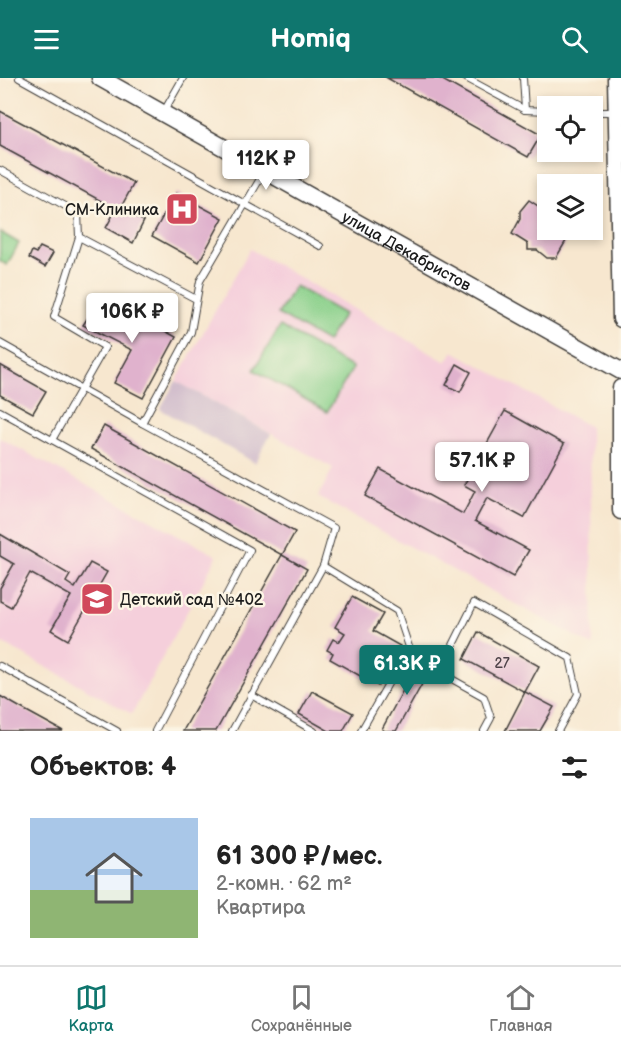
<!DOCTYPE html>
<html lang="ru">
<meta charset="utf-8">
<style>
:root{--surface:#fff;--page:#f6f6f6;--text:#222;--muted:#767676;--line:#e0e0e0;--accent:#0f766e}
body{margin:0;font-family:"Balsamiq Sans",sans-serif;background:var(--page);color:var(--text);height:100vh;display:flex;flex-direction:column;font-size:22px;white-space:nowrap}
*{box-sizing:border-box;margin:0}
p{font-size:20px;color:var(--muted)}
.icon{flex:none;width:33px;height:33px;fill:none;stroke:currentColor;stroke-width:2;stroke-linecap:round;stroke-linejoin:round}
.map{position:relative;height:653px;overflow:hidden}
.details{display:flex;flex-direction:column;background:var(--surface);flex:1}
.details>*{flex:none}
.fabs{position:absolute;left:537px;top:18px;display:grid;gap:12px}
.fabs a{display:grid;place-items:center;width:66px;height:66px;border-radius:0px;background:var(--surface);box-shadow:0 3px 9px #0003;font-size:30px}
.price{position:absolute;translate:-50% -51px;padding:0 14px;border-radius:6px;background:#fff;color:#222;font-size:20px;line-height:39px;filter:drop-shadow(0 2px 3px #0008)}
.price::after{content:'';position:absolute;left:50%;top:36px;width:18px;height:14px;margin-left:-9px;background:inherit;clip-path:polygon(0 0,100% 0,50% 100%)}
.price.on{background:var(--accent);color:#fff}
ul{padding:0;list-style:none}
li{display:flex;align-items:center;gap:18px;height:150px;padding:0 30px}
li span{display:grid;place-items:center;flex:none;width:168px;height:120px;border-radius:0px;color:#555}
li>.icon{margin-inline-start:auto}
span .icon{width:72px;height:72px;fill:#fffc;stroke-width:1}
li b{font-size:26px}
h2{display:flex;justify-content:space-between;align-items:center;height:72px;padding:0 30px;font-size:26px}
header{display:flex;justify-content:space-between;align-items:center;height:78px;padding:0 30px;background:var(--accent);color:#fff;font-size:27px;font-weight:600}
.tabs{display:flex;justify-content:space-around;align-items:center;height:84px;border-top:2px solid var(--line);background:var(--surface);font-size:16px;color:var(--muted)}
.tabs a{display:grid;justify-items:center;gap:3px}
.tabs .on{color:var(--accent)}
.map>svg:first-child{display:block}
</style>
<header><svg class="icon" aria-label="menu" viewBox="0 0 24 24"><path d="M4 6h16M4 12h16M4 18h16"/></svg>Homiq<svg class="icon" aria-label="search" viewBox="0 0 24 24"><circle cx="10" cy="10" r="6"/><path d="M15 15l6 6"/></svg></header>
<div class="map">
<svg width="621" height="653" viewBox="0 0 621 653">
<rect width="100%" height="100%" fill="#fcf5e5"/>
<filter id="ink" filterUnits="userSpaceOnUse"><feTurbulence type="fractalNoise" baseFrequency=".0167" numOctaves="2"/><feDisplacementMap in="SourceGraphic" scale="12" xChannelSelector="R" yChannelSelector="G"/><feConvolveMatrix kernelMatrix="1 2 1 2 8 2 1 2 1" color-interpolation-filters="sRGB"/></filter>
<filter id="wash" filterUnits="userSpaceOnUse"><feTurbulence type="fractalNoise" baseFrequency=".008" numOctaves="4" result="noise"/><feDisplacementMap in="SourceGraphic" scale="24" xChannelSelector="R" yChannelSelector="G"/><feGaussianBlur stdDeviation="1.35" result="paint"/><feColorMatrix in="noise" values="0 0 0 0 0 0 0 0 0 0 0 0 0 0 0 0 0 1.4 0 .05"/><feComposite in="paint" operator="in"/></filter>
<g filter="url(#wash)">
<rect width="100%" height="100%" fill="#f7e7cf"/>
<!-- built -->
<g fill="#f5cfdb">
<path d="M250,171L446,284L453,273L590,349L593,568L318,419L333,390L176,303Z"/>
<path d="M0,360L217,478L132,636L0,564Z"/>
</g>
<!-- industrial -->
<path fill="#d1bdcc" d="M176,303L271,356L255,385L160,331Z"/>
<!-- green -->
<g fill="#8ad08b" stroke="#537654" stroke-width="1.5">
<path d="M0,154L19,165L7,187L0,183Z"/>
<path d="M295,208L344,236L327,264L278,236Z"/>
<path d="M280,248L353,290L327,334L254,292Z"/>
</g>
<g id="blocks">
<!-- building -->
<g fill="#e0b2cd">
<path d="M387,0H439L541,57L528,79Z"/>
<path d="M0,33L134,105L120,131L144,143L133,165L106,150L116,131L0,68Z"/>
<path d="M176,115L223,140L199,184L152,158Z"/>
<path d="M529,122L541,130L542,142L548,146V152H561L566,163L556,180H547L537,172H528V166L512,156L520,141V133Z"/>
<path d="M40,169L53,175L45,189L29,180L32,173L36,175Z"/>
<path d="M102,218L176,259L143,320L114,305L132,272L83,247Z"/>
<path d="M457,286L471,294L460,314L446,307Z"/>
<path d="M0,287L46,313L33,335L0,317Z"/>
<path d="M505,333L564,366L524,440L487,420L475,443L529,472L513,499L365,418L380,391L463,436L475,413L464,407Z"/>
<path d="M104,348L295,454L282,477L91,371Z"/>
<path d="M0,456L70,497L66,504L75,510L90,485L107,494L68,562L51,552L71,518L30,495L11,529L0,523V510L14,486L0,478Z"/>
<path d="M282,477L307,491L216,653H183Z"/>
<path d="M352,519L383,536L373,553L400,568L378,608L330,581L333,575L327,572L333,561L339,564L345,555L335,549Z"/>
<path d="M478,554L539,588L525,614L554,629L540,653H505L525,614L464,581Z"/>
<path d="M420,581L432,588L396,653H385L382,651Z"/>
<path d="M312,613L353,635L343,653H329L299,636Z"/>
<path d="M0,618L21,630L63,653H0Z"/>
</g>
</g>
</g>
<g filter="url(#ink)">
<use href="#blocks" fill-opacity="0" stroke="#3d3a37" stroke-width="1.5"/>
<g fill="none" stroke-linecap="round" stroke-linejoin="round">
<!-- lane casing -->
<g stroke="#3d3a37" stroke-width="8">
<g id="lane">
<path d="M19,0L320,168"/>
<path d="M466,0L525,32L548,33"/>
<path d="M523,0L525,32"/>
<path d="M592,34H616"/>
<path d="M163,35L183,0"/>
<path d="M0,92L78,135L79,159L54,239L105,269L52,362L250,472L155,653"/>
<path d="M79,159L196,221"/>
<path d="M0,265L142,345L191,254L200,203L264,94"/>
<path d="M0,333L52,362"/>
<path d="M142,345L334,450L323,488L232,653"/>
<path d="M323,488L397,533L409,569L361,653"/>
<path d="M0,588L117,653"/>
<path d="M251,617L314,653"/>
<path d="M484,653L491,640L484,619L450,600L446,581L474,525L570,580L578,616L558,653"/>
</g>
</g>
<!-- secondary casing -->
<g stroke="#3d3a37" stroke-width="19">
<g id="secondary">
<path id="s1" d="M100,0L621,293"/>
<path d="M616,0L621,241"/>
<path d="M621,310V433"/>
</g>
</g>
<!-- lane -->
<use href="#lane" stroke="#fff" stroke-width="6"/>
<!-- secondary -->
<use href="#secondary" stroke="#fff" stroke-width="16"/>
</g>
</g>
<!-- icons -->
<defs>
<g id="hospital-square" transform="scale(1.725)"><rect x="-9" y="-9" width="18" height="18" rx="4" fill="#d1495b" stroke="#fcf5e5"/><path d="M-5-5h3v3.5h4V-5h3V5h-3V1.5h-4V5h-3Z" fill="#fff"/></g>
<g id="school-square" transform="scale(1.725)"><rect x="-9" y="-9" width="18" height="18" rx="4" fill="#d1495b" stroke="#fcf5e5"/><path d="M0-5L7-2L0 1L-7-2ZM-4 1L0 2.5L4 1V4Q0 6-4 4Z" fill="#fff"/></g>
</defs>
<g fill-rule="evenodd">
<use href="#hospital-square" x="182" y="131"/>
<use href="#school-square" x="97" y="521"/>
</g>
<g text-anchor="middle" stroke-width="5" stroke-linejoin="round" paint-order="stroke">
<!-- number labels -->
<g font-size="14" fill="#4d4248">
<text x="502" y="590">27</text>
</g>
<!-- poi labels -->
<g font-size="16" fill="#1c1c1c" stroke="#fcf5e5" text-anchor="end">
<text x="159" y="137">СМ-Клиника</text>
<text x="120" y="527" text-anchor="start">Детский сад №402</text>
</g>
<!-- street labels -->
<g font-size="16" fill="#1c1c1c" stroke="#fcf5e5">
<text dy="6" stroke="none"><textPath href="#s1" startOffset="352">улица Декабристов</textPath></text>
</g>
</g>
</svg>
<div class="fabs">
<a><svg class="icon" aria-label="locate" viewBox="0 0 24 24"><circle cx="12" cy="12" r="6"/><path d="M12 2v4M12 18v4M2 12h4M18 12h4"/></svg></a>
<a><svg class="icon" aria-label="layers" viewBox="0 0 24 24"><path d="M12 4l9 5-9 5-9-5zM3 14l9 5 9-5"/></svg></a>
</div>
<b class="price" style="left:266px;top:113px">112K ₽</b>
<b class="price" style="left:132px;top:266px">106K ₽</b>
<b class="price" style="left:482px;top:415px">57.1K ₽</b>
<b class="price on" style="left:407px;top:618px">61.3K ₽</b>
</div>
<section class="details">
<h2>Объектов: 4<svg class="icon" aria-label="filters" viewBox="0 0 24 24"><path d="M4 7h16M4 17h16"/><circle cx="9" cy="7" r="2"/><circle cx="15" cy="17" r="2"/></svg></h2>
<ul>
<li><span style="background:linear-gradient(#a9c7e8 60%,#8fb573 0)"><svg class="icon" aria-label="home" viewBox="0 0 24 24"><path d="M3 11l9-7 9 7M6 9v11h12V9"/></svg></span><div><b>61 300 ₽/мес.</b><p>2-комн. · 62 m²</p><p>Квартира</p></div></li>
</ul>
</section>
<nav class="tabs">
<a class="on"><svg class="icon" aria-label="map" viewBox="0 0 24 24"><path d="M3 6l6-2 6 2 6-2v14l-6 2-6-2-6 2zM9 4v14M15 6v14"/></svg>Карта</a>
<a><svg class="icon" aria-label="saved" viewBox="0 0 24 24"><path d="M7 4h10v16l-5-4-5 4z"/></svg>Сохранённые</a>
<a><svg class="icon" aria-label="home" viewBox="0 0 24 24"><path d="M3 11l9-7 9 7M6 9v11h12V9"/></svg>Главная</a>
</nav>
